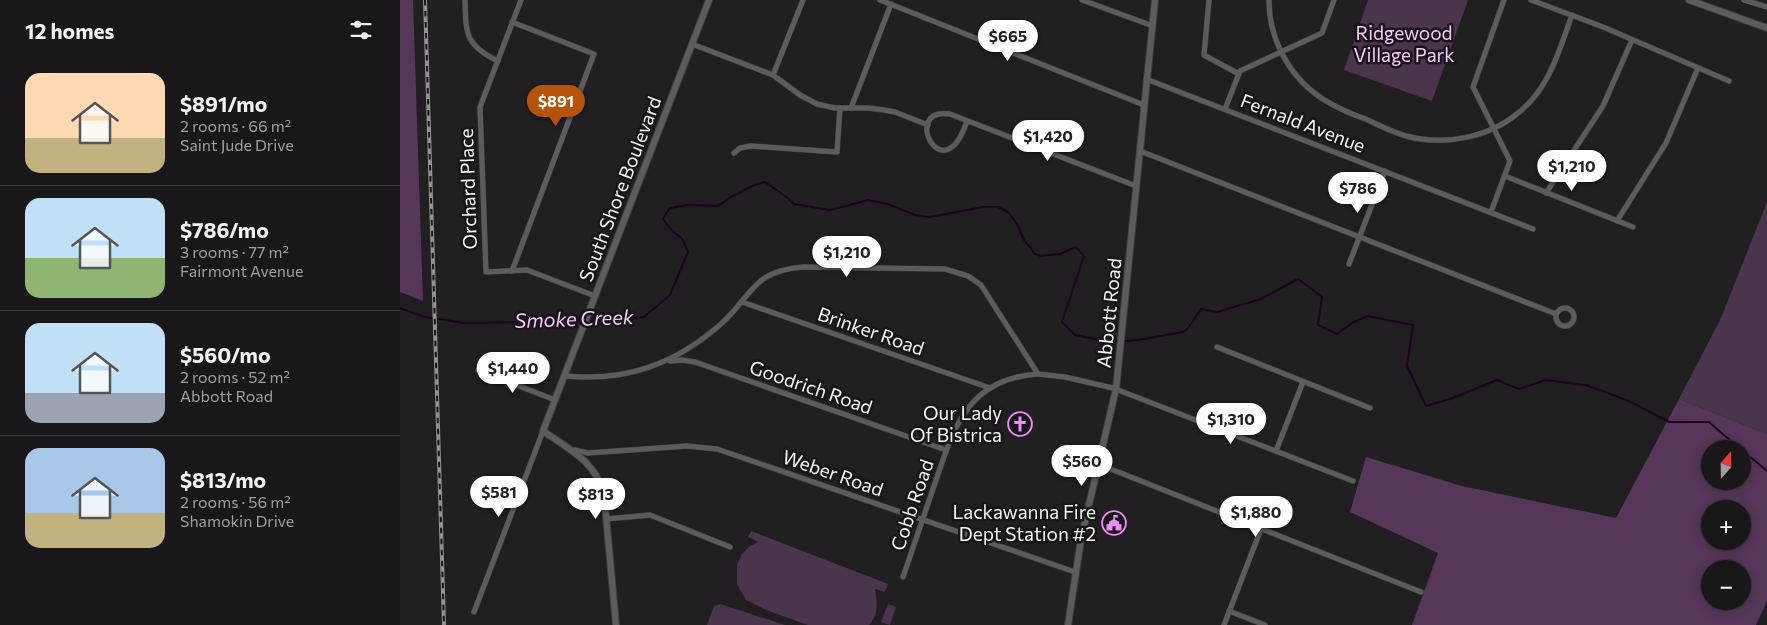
<!DOCTYPE html>
<meta charset="utf-8">
<style>
:root{--surface:#191719;--page:#262426;--text:#f1f3f6;--muted:#9f9fa2;--line:#373638;--accent:#b45309}
body{margin:0;font-family:Commissioner,sans-serif;background:var(--page);color:var(--text);height:100vh;display:flex;flex-direction:column;font-size:19px;white-space:nowrap}
*{box-sizing:border-box;margin:0}
p{font-size:16px;color:var(--muted)}
.icon{flex:none;width:28px;height:28px;fill:none;stroke:currentColor;stroke-width:2;stroke-linecap:round;stroke-linejoin:round}
.map{position:relative;flex:1;overflow:hidden}
.sheet{display:flex;flex-direction:column;background:var(--surface);width:400px}
.sheet>*{flex:none}
.needle{width:32px;rotate:20deg}
.buttons{position:absolute;left:1301px;top:440px;display:grid;gap:10px}
.buttons a{display:grid;place-items:center;width:50px;height:50px;border-radius:50%;background:var(--surface);box-shadow:0 2px 12px #0003,0 0 0 1px var(--line);font-size:25px}
.price{position:absolute;translate:-50% -42px;padding:0 11px;border-radius:18px;background:#fff;color:#222;font-size:16px;line-height:32px;filter:drop-shadow(0 1px 2px #0008)}
.price::after{content:'';position:absolute;left:50%;top:30px;width:15px;height:11px;margin-left:-8px;background:inherit;clip-path:polygon(0 0,100% 0,50% 100%)}
.price.on{background:var(--accent);color:#fff}
ul{padding:0;list-style:none}
li{display:flex;align-items:center;gap:15px;height:125px;padding:0 25px}
li+li{border-top:1px solid var(--line)}
li span{display:grid;place-items:center;flex:none;width:140px;height:100px;border-radius:15px;color:#555}
li>.icon{margin-inline-start:auto}
span .icon{width:60px;height:60px;fill:#fffc;stroke-width:1}
li b{font-size:21px}
h2{display:flex;justify-content:space-between;align-items:center;height:60px;padding:0 25px;font-size:21px}
main{display:flex;flex:1;min-height:0}
.map>svg:first-child{display:block}
</style>
<main>
<section class="sheet">
<h2>12 homes<svg class="icon" aria-label="filters" viewBox="0 0 24 24"><path d="M4 7h16M4 17h16"/><circle cx="9" cy="7" r="2"/><circle cx="15" cy="17" r="2"/></svg></h2>
<ul>
<li><span style="background:linear-gradient(#ffd9b3 65%,#c2b280 0)"><svg class="icon" aria-label="home" viewBox="0 0 24 24"><path d="M3 11l9-7 9 7M6 9v11h12V9"/></svg></span><div><b>$891/mo</b><p>2 rooms · 66 m²</p><p>Saint Jude Drive</p></div></li>
<li><span style="background:linear-gradient(#bfe0f5 60%,#8fb573 0)"><svg class="icon" aria-label="home" viewBox="0 0 24 24"><path d="M3 11l9-7 9 7M6 9v11h12V9"/></svg></span><div><b>$786/mo</b><p>3 rooms · 77 m²</p><p>Fairmont Avenue</p></div></li>
<li><span style="background:linear-gradient(#bfe0f5 70%,#9aa5b1 0)"><svg class="icon" aria-label="home" viewBox="0 0 24 24"><path d="M3 11l9-7 9 7M6 9v11h12V9"/></svg></span><div><b>$560/mo</b><p>2 rooms · 52 m²</p><p>Abbott Road</p></div></li>
<li><span style="background:linear-gradient(#a9c7e8 65%,#c2b280 0)"><svg class="icon" aria-label="home" viewBox="0 0 24 24"><path d="M3 11l9-7 9 7M6 9v11h12V9"/></svg></span><div><b>$813/mo</b><p>2 rooms · 56 m²</p><p>Shamokin Drive</p></div></li>
</ul>
</section>
<div class="map">
<svg width="1367" height="625" viewBox="0 0 1367 625">
<rect width="100%" height="100%" fill="#211f21"/>
<!-- green -->
<g fill="#4a354c">
<path d="M968,0H1068L1032,101L944,70Z"/>
<path d="M1367,202V434L1279,399L1321,318Z"/>
<path d="M351,531L488,584L485,592L475,589C477,605 479,613 469,625H408L366,610L346,600L337,584V565L342,554L350,546L358,542L348,537Z"/>
<path d="M320,604L385,625H307L314,606Z"/>
<path d="M488,604L496,607L490,625L481,622Z"/>
</g>
<!-- forest -->
<g fill="#563659" fill-rule="evenodd">
<path d="M0,0H13L23,301L0,292Z"/>
<path d="M1279,399L1367,434V601L1356,625H1012L1038,553L950,512L966,457L1062,486L1216,518ZM1310,449H1342V481H1310ZM1310,509H1342V541H1310ZM1310,569H1342V601H1310Z"/>
</g>
<g fill="none" stroke-linecap="round" stroke-linejoin="round">
<!-- stream -->
<g stroke="#1f0322" stroke-width="2">
<path d="M0,308L25,317L65,323L122,322L171,319L212,322L244,317L270,295L288,252C286,247 284,240 280,237C273,230 267,228 263,218L270,208L288,205L318,206L331,197L354,185L365,182L385,196L394,204L430,210L468,200L488,204L515,215L530,217L583,207H598L608,212L617,224L624,240L635,254L641,256L660,254L676,247L684,256L662,322L675,335L709,342L738,340L783,332C792,327 794,317 801,309L817,312L861,299L898,279L922,297L918,325L937,334L952,323L967,316L1013,325L1007,366L1026,406L1053,398L1097,380L1119,389L1146,380L1186,385L1229,401L1269,422H1309L1340,449"/>
<path d="M1342,450L1367,471"/>
</g>
<!-- minor casing -->
<g stroke="#3e3d3e" stroke-width="6">
<g id="minor">
<path d="M65,0C66,34 65,45 98,61"/>
<path d="M121,0L80,107L86,272L127,270L195,296"/>
<path d="M480,0L744,105"/>
<path d="M682,0L753,26"/>
<path d="M809,0L804,55L839,74"/>
<path d="M869,0C869,41 891,80 926,101C939,109 954,115 968,120C980,126 993,132 1006,136C1044,146 1088,138 1118,113C1149,89 1159,51 1172,15"/>
<path d="M1131,0L1203,27L1329,81"/>
<path d="M1344,0L1367,7"/>
<path d="M292,44L373,75L400,95L417,104L435,108H468L484,110L495,112L528,125"/>
<path d="M373,75L403,0"/>
<path d="M746,79L1133,229"/>
<path d="M451,108L491,4"/>
<path d="M825,109L840,71L922,33L934,0"/>
<path d="M567,121C543,194 500,106 550,114L736,186"/>
<path d="M740,151L1156,314"/>
<path d="M334,153L340,148L351,146L437,152L440,108"/>
<path d="M1105,176L1233,227"/>
<path d="M1146,193L1203,106L1232,40"/>
<path d="M1091,212L1110,161L1073,87L1104,0"/>
<path d="M1217,221L1266,143L1298,68"/>
<path d="M949,264L985,171"/>
<path d="M112,271L194,54L112,22"/>
<path d="M342,302L590,388"/>
<circle cx="1165" cy="317" r="9"/>
<path d="M817,347L970,408"/>
<path d="M270,361L282,360L295,362L546,450"/>
<path d="M78,370L155,400"/>
<path d="M165,376C226,382 276,364 322,323C354,293 353,271 403,267L545,269L568,276L581,285L638,374L665,377L713,388L953,481"/>
<path d="M174,450L188,453L287,446L317,449L675,572"/>
<path d="M876,451L903,382"/>
<path d="M698,464L1021,592"/>
<path d="M206,519L250,515L330,547"/>
<path d="M503,577C513,548 523,519 533,489C553,431 565,379 638,374"/>
<path d="M829,611L865,625"/>
<path d="M74,612L143,431"/>
<path d="M824,625L861,529"/>
</g>
</g>
<!-- tertiary casing -->
<g stroke="#3e3d3e" stroke-width="8">
<g id="tertiary">
<path d="M1289,0L1367,28"/>
<path d="M216,625L204,494C195,461 169,449 143,431L309,0"/>
<path d="M668,625L681,539L716,389L755,0"/>
</g>
</g>
<!-- minor -->
<use href="#minor" stroke="#5d5b5e" stroke-width="5"/>
<!-- tertiary -->
<use href="#tertiary" stroke="#5d5b5e" stroke-width="6"/>
<!-- rail casing -->
<g stroke="#939293" stroke-width="4">
<path id="rail" d="M25,0L44,625"/>
</g>
<!-- rail -->
<use href="#rail" stroke="#181618" stroke-width="2" stroke-dasharray="5.5" stroke-linecap="butt"/>
</g>
<!-- icons -->
<defs>
<g id="church-ring" transform="scale(1.25)"><circle r="9.5" fill="#181618" stroke="#ee8cf8" stroke-width="1.5"/><path d="M-1.2-6h2.4v3.5h3.3v2.4h-3.3V6h-2.4V-.1h-3.3v-2.4h3.3Z" fill="#ee8cf8"/></g>
<g id="civic-ring" transform="scale(1.25)"><circle r="9.5" fill="#181618" stroke="#ee8cf8" stroke-width="1.5"/><path d="M-.6-6.5H3V-4.5H.6V-3L4-1V1h2V6H-6V1h2V-1L-.6-3ZM-1.2 2.5V6h2.4V2.5Z" fill="#ee8cf8"/></g>
</defs>
<g fill-rule="evenodd">
<use href="#church-ring" x="620" y="424"/>
<use href="#civic-ring" x="714" y="523"/>
</g>
<g text-anchor="middle" stroke-width="5" stroke-linejoin="round" paint-order="stroke">
<!-- park labels -->
<g font-size="19" fill="#f6c9fa" stroke="#181618">
<text x="1004" y="40">Ridgewood<tspan x="1004" dy="22">Village Park</tspan></text>
</g>
<!-- street labels -->
<g font-size="19" fill="#f5f4f5" stroke="#181618">
<text transform="translate(903 123) rotate(21)" y="7">Fernald Avenue</text>
<text transform="translate(68 189) rotate(-92)" y="7">Orchard Place</text>
<text transform="translate(220 189) rotate(-69)" y="7">South Shore Boulevard</text>
<text transform="translate(709 313) rotate(-84)" y="7">Abbott Road</text>
<text transform="translate(471 331) rotate(19)" y="7">Brinker Road</text>
<text transform="translate(411 387) rotate(19)" y="7">Goodrich Road</text>
<text transform="translate(433 473) rotate(19)" y="7">Weber Road</text>
<text transform="translate(512 505) rotate(-71)" y="7">Cobb Road</text>
</g>
<!-- poi labels -->
<g font-size="19" fill="#f5f4f5" stroke="#181618" text-anchor="end">
<text x="602" y="420">Our Lady<tspan x="602" dy="22">Of Bistrica</tspan></text>
<text x="696" y="519">Lackawanna Fire<tspan x="696" dy="22">Dept Station #2</tspan></text>
</g>
<!-- water labels -->
<g font-size="20" font-style="italic" fill="#f5c8f9" stroke="#181618">
<text transform="translate(174 319) rotate(-2)" y="7">Smoke Creek</text>
</g>
</g>
</svg>
<div class="buttons">
<a><svg class="needle" viewBox="-14 -14 28 28"><path d="M0-13l5 13h-10z" fill="#e53935"/><path d="M0 13l5-13h-10z" fill="#9f9fa2"/></svg></a>
<a>+</a>
<a>−</a>
</div>
<b class="price" style="left:608px;top:62px">$665</b>
<b class="price on" style="left:156px;top:127px">$891</b>
<b class="price" style="left:648px;top:162px">$1,420</b>
<b class="price" style="left:1172px;top:192px">$1,210</b>
<b class="price" style="left:958px;top:214px">$786</b>
<b class="price" style="left:447px;top:278px">$1,210</b>
<b class="price" style="left:113px;top:394px">$1,440</b>
<b class="price" style="left:831px;top:445px">$1,310</b>
<b class="price" style="left:682px;top:487px">$560</b>
<b class="price" style="left:99px;top:518px">$581</b>
<b class="price" style="left:196px;top:520px">$813</b>
<b class="price" style="left:856px;top:538px">$1,880</b>
</div>
</main>
